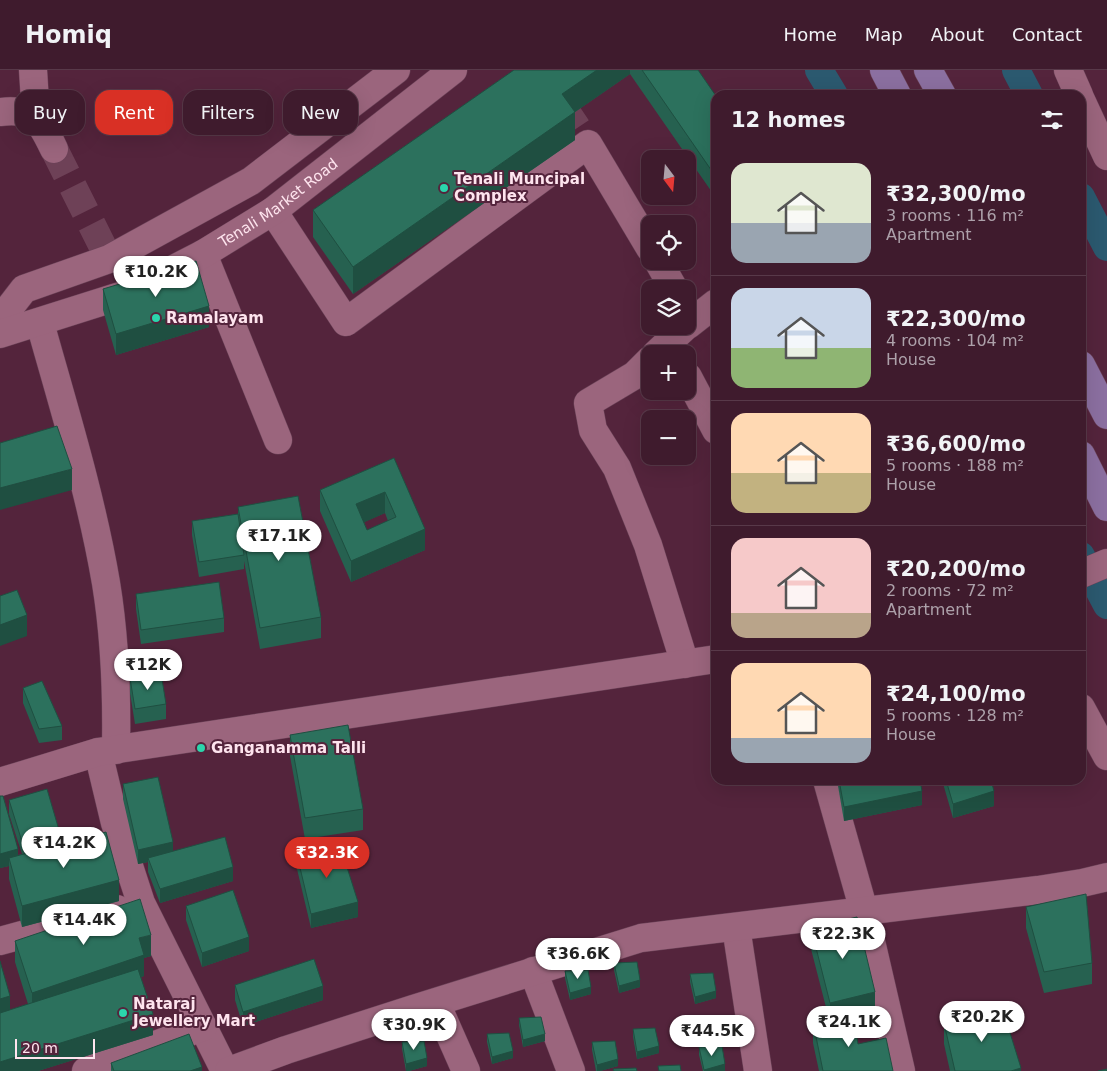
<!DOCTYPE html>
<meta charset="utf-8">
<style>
:root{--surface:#3f1b2d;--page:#4a2839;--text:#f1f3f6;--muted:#ada1aa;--line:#583949;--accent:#d93025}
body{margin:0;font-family:"DejaVu Sans",sans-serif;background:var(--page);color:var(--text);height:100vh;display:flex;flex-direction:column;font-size:19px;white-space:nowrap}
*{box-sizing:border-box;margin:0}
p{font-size:16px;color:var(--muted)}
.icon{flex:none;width:28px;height:28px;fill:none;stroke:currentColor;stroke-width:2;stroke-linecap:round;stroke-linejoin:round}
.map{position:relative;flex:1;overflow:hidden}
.sheet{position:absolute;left:711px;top:20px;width:375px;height:695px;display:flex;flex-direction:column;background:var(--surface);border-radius:15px;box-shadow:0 5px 20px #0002,0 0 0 1px var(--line)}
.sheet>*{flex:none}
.guide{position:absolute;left:15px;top:20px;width:475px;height:45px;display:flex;gap:10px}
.needle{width:32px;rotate:164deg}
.buttons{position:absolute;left:641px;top:80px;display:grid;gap:10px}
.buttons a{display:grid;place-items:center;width:55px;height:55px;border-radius:10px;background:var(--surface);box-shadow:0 5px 20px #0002,0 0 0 1px var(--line);font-size:25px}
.scale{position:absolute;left:15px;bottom:12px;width:80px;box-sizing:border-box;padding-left:5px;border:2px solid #fee4ee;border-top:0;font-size:14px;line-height:18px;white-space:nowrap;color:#fee4ee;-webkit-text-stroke:4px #54243c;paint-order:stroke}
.price{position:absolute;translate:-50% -42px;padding:0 11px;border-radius:18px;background:#fff;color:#222;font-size:16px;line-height:32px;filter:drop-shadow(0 1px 2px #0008)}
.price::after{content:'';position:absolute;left:50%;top:30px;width:15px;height:11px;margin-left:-8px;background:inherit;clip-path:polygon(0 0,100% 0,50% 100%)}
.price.active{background:var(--accent);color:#fff}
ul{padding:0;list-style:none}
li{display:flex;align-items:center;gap:15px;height:125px;padding:0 20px}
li+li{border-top:1px solid var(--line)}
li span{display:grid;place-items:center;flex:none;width:140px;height:100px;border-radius:15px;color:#555}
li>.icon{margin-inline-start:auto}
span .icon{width:60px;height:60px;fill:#fffc;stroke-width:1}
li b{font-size:21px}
h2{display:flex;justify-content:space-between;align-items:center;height:60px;padding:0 20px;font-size:21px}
.chip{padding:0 18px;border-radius:15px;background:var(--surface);box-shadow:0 5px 20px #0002,0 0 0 1px var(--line);font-size:18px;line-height:45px}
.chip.active{background:var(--accent);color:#fff}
header{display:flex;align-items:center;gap:30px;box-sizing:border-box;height:70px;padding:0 25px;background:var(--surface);border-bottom:1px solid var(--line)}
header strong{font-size:24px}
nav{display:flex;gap:28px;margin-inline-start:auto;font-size:18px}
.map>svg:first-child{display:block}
</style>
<header>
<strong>Homiq</strong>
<nav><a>Home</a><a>Map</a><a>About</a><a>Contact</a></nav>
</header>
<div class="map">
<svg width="1107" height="1001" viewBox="0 0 1107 1001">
<rect width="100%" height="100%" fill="#54243c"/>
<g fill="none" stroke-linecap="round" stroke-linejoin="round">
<!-- canal -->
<g stroke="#2b596f" stroke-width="28">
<path d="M819,0L834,25"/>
<path d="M1016,0L1029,25"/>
<path d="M1081,127L1107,177"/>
<path d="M1081,486L1107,535"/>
</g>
<!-- minor-tunnel -->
<g stroke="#6e4157" stroke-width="28" stroke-dasharray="28 14" stroke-linecap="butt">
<path d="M538,0L588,74"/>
<path d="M54,79L109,189"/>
</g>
<!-- minor casing -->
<g stroke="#6b4358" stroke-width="29">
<g id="minor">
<path d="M33,0L36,47"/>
<path d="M1068,0L1079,25"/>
<path d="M1081,30L1107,86"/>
<path d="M0,42C35,38 40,50 54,79"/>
<path d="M273,141L346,252L588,74L650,178"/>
<path d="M203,184L278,370"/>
<path d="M658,191L674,219"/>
<path d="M0,250L24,219L109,189L251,111L396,0"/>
<path d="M40,253C64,339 91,425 106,513C115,568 117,625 116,680"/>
<path d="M688,255L716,233"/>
<path id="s1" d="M0,264L123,225L203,184L273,141L453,0"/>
<path d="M656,284L686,256"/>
<path d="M650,290L635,305L588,333L593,360L617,398L648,475L685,594"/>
<path d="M688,307L716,360"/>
<path d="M1081,504L1107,493"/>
<path d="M1081,638L1107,686"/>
<path d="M98,682L115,753L141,833L225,1001"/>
<path d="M827,710L864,841L901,1001"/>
<path d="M0,712L98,682L716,589"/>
<path d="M736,857L758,1001"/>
<path d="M0,871L117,839"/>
<path d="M533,901L571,1001"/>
<path d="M436,933L466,1001"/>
<path d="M86,1001L203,957"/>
<path d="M229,1001L286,980L413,939L641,868L1038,820L1082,813L1107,807"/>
</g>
</g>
<!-- major casing -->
<g stroke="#6b4358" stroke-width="29">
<g id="major">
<path d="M884,0L897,25"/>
<path d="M928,0L942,25"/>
<path d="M1081,295L1107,345"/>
<path d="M1081,385L1107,437"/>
</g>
</g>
<!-- minor -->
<use href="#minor" stroke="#9b657d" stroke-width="28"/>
<!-- major -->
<use href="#major" stroke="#8b6fa0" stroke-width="28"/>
</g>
<!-- wall -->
<g fill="#266150" fill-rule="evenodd">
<path d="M514,0H698L716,26V128L630,4L575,42V70L353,224L313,167V140Z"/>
<path d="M103,219L209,257L116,285L103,240Z"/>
<path d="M394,388L425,480L351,512L320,441V420ZM385,443L388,451L367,460L364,452Z"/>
<path d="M238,437L321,547V568L260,579L244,491V499L199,507L192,465V451L238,444Z"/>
<path d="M136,524L224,548V562L141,574L136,539Z"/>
<path d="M130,608L166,634V649L135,654L130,623Z"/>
<path d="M23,618L62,656V670L39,673L23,633Z"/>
<path d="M290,665L363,739V760L305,769L290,686Z"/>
<path d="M837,710H920L922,735L844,751Z"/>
<path d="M942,710H991L994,736L953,748Z"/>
<path d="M123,714L173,781L233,811L160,833L148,802V792L138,794L123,729Z"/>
<path d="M0,726L18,785L22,784L9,744V730L61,774L119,831L22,857L9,809V796L0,798Z"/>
<path d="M297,785L358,847L311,858L297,799Z"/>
<path d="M186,836L249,881L202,897L186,850Z"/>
<path d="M1026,837L1092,893V914L1044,923L1026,858Z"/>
<path d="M811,858L875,943L853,948L858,974L893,1001H819L813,973V952L829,949L811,879Z"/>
<path d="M15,871L151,886L144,888V906L141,907L153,965L38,1001H0L10,940L28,934L15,892Z"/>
<path d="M614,893L640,917L619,923L614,900Z"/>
<path d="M565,901L591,924L570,930L565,908Z"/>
<path d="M690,904L716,928L695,934L690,912Z"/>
<path d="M235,915L323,930L243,956L235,930Z"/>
<path d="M519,948L545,971L523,977L519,955Z"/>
<path d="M944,953L1021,1001H950L944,974Z"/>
<path d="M633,959L659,983L637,989L633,967Z"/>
<path d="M487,964L513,988L492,994L487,972Z"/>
<path d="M402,972L427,996L409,1001H406L402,979Z"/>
<path d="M592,972L618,996L600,1001H596L592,980Z"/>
<path d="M699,977L725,1001H703L699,985Z"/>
<path d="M111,993L202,1001H111Z"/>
</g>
<!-- shaded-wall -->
<g fill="#1f4f41">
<path d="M597,0H630V4L562,51V24Z"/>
<path d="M575,42V70L353,224V197Z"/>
<path d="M209,236V257L116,285V264Z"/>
<path d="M72,399V420L0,440V418Z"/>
<path d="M385,422V443L356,456V434Z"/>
<path d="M425,459V480L351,512V491Z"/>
<path d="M27,545V566L0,576V555Z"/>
<path d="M922,721V735L844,751V737Z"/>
<path d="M994,721V736L953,748V734Z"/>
<path d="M61,767V781L24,792V778Z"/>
<path d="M173,772V786L148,788V792L138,794V780Z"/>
<path d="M18,779V793L9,788V796L0,798V784Z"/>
<path d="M233,797V811L160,833V819Z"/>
<path d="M119,810V831L22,857V836Z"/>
<path d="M358,832V847L311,858V844Z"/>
<path d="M151,865V886L144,888V906L32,944V923L139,868Z"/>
<path d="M249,867V881L202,897V883Z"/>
<path d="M640,910V917L619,923V916Z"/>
<path d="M323,916V930L243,956V942Z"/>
<path d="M591,917V924L570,930V923Z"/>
<path d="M716,921V928L695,934V927Z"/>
<path d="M875,922V943L830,954V933Z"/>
<path d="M10,926V947L0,950V929Z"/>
<path d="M153,944V965L38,1001H0V992Z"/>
<path d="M545,964V971L523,977V970Z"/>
<path d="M659,976V983L637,989V982Z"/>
<path d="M513,981V988L492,994V987Z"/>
<path d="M427,988V996L409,1001H406V994Z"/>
<path d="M618,989V996L600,1001H597V995Z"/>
<path d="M725,994V1001H704V1000Z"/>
<path d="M202,997V1001H190Z"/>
<path d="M1021,998V1001H1011Z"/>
</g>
<!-- building -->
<g fill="#2c715d" stroke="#1f4f41" fill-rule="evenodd">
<path d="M514,0H597L562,24L575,42L353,197L313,140Z"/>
<path d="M642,0H698L716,26V107Z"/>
<path d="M196,191L209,236L116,264L103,219Z"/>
<path d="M57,356L72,399L0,418V373Z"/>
<path d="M394,388L425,459L351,491L320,420ZM385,422L396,447L367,460L356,434Z"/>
<path d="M298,426L321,547L260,558L238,437Z"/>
<path d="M238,444L244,485L199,492L192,451Z"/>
<path d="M219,512L224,548L141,560L136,524Z"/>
<path d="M17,520L27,545L0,555V526Z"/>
<path d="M161,603L166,634L135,639L130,608Z"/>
<path d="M42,611L62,656L39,659L23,618Z"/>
<path d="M348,655L363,739L305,748L290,665Z"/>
<path d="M158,707L173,772L138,780L123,714Z"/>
<path d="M839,710H920L922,721L844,737Z"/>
<path d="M946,710H991L994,721L953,734Z"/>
<path d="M47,719L61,767L24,778L9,730Z"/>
<path d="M0,726H3L18,779L0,784Z"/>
<path d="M106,762L119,810L22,836L9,788Z"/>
<path d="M225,767L233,797L160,819L148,788Z"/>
<path d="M340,775L358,832L311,844L297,785Z"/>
<path d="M233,820L249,867L202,883L186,836Z"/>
<path d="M1086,824L1092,893L1044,902L1026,837Z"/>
<path d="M140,829L151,865L139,868L144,885L32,923L15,871Z"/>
<path d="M857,847L875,922L830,933L811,858Z"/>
<path d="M314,889L323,916L243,942L235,915Z"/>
<path d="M0,891L10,926L0,929Z"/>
<path d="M637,892L640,910L619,916L614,893Z"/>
<path d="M138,899L153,944L0,992V943Z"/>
<path d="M588,900L591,917L570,923L565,901Z"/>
<path d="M713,903L716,921L695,927L690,904Z"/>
<path d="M1002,937L1021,998L1011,1001H955L944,953Z"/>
<path d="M853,944L858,974L886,968L893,1001H823L813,952Z"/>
<path d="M541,947L545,964L523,970L519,948Z"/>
<path d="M655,958L659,976L637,982L633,959Z"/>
<path d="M509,963L513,981L492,987L487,964Z"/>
<path d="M189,964L202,997L190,1001H114L111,993Z"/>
<path d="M424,971L427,988L406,994L402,972Z"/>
<path d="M615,971L618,989L597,995L592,972Z"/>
<path d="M722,976L725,994L704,1000L699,977Z"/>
<path d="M680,995L681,1001H659L658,996Z"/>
<path d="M636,998L637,1001H614L613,999Z"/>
<path d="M1107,999V1001H1098Z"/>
</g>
<!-- markers -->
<g fill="#2bd5ac" stroke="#54243c" stroke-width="2">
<circle cx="444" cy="118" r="5"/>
<circle cx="156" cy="248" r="5"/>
<circle cx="201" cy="678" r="5"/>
<circle cx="123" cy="943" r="5"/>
</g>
<g text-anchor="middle" stroke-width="4" stroke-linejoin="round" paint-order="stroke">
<!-- poi labels -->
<g font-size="15" font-weight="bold" fill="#fee4ee" stroke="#54243c" text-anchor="start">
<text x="454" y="114">Tenali Muncipal<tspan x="454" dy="17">Complex</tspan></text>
<text x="166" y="253">Ramalayam</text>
<text x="211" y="683">Ganganamma Talli</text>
<text x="133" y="939">Nataraj<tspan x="133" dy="17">Jewellery Mart</tspan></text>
</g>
<!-- street labels -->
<g font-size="15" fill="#fee4ee" stroke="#54243c">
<text dy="5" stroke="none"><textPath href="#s1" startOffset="310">Tenali Market Road</textPath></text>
</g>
</g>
</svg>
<div class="buttons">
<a><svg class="needle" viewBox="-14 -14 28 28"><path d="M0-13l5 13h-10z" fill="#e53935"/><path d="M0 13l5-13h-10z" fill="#ada1aa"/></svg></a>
<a><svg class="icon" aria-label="locate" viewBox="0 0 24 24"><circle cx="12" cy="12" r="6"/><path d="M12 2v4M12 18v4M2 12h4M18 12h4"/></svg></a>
<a><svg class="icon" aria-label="layers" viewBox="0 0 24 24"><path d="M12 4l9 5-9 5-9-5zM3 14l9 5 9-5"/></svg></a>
<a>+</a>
<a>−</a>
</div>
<div class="scale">20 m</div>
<b class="price" style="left:156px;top:228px">₹10.2K</b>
<b class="price" style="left:279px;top:492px">₹17.1K</b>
<b class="price" style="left:148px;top:621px">₹12K</b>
<b class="price" style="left:64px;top:799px">₹14.2K</b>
<b class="price active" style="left:327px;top:809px">₹32.3K</b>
<b class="price" style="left:84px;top:876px">₹14.4K</b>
<b class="price" style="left:843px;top:890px">₹22.3K</b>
<b class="price" style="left:578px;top:910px">₹36.6K</b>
<b class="price" style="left:982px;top:973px">₹20.2K</b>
<b class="price" style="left:849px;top:978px">₹24.1K</b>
<b class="price" style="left:414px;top:981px">₹30.9K</b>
<b class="price" style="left:712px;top:987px">₹44.5K</b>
<div class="guide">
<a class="chip">Buy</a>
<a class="chip active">Rent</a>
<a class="chip">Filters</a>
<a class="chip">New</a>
</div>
<section class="sheet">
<h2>12 homes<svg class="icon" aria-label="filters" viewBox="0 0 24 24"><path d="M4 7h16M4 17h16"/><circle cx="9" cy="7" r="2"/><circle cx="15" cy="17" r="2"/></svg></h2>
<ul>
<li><span style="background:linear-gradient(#dfe7d0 60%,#9aa5b1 0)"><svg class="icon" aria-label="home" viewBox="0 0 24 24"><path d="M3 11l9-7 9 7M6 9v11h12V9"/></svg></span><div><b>₹32,300/mo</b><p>3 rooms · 116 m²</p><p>Apartment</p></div></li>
<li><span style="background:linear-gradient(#c9d6e8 60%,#8fb573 0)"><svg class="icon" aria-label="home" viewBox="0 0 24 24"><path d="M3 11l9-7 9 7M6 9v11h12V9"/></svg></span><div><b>₹22,300/mo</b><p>4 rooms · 104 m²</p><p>House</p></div></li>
<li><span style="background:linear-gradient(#ffd9b3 60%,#c2b280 0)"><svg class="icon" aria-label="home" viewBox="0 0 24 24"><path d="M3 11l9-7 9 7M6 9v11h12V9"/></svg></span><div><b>₹36,600/mo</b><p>5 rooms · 188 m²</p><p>House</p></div></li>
<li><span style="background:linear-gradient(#f6c9c9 75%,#b9a48a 0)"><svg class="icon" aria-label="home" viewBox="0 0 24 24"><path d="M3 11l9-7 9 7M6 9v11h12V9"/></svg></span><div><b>₹20,200/mo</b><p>2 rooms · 72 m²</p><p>Apartment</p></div></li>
<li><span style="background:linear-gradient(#ffd9b3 75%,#9aa5b1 0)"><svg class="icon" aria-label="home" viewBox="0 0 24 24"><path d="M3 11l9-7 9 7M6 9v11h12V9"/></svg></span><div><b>₹24,100/mo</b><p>5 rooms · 128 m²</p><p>House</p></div></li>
</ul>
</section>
</div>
